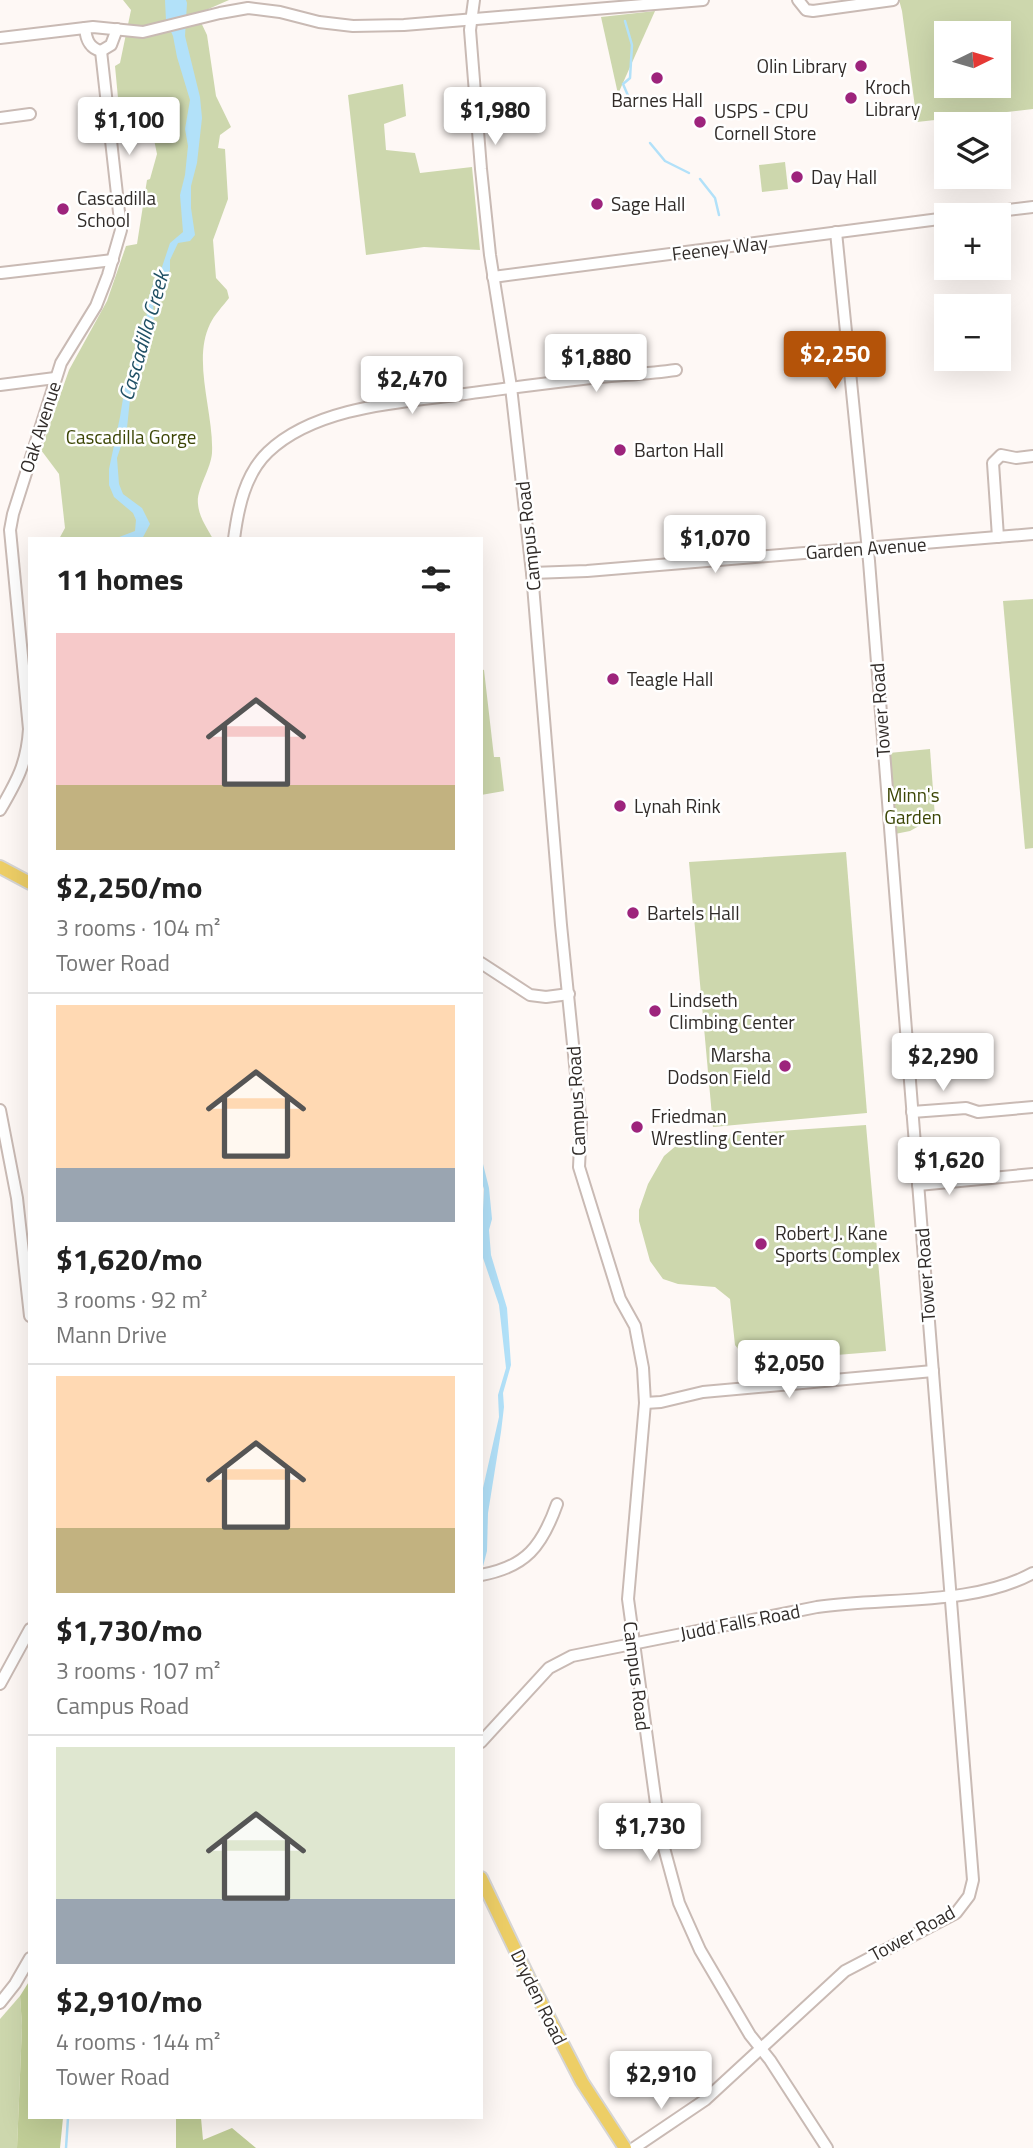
<!DOCTYPE html>
<meta charset="utf-8">
<style>
:root{--surface:#fff;--page:#f6f6f6;--text:#222;--muted:#767676;--line:#e0e0e0;--accent:#b45309}
body{margin:0;font-family:"Titillium Web",sans-serif;background:var(--page);color:var(--text);height:100vh;display:flex;flex-direction:column;font-size:26px;white-space:nowrap}
*{box-sizing:border-box;margin:0}
p{font-size:23px;color:var(--muted)}
.icon{flex:none;width:38px;height:38px;fill:none;stroke:currentColor;stroke-width:2;stroke-linecap:round;stroke-linejoin:round}
.map{position:relative;flex:1;overflow:hidden}
.details{position:absolute;left:28px;top:537px;width:455px;height:1582px;display:flex;flex-direction:column;background:var(--surface);border-radius:0px;box-shadow:0 7px 28px #0002}
.details>*{flex:none}
.needle{width:46px;rotate:85deg}
.controls{position:absolute;left:934px;top:21px;display:grid;gap:14px}
.controls a{display:grid;place-items:center;width:77px;height:77px;border-radius:0px;background:var(--surface);box-shadow:0 7px 28px #0002;font-size:35px}
.price{position:absolute;translate:-50% -60px;padding:0 16px;border-radius:7px;background:#fff;color:#222;font-size:23px;line-height:46px;filter:drop-shadow(0 2px 4px #0008)}
.price::after{content:'';position:absolute;left:50%;top:42px;width:21px;height:16px;margin-left:-10px;background:inherit;clip-path:polygon(0 0,100% 0,50% 100%)}
.price.selected{background:var(--accent);color:#fff}
ul{padding:0;list-style:none}
li{display:grid;align-content:center;gap:14px;height:371px;padding:0 28px}
li+li{border-top:2px solid var(--line)}
li span{display:grid;place-items:center;height:217px;border-radius:0px;color:#555}
li>.icon{margin-inline-start:auto}
span .icon{width:126px;height:126px;fill:#fffc;stroke-width:1}
li b{font-size:30px}
h2{display:flex;justify-content:space-between;align-items:center;height:84px;padding:0 28px;font-size:30px}
.map>svg:first-child{display:block}
</style>
<div class="map">
<svg width="1033" height="2148" viewBox="0 0 1033 2148">
<rect width="100%" height="100%" fill="#fef8f5"/>
<!-- green -->
<g fill="#cdd7ad" fill-rule="evenodd">
<path d="M123,0H229L197,14L207,35L216,96L231,127L220,135L218,148L225,149L228,199L213,240L216,278L227,290L229,298C223,306 214,315 210,324C192,361 214,413 212,453C211,469 196,490 198,504C199,517 207,528 213,539H59L65,528L59,474L41,450L69,370L107,301L126,246L137,244L147,180L150,179L157,154L152,130H121L115,66L120,63L131,10Z"/>
<path d="M899,0H1033V109L917,122L902,11ZM947,33H999V86H947Z"/>
<path d="M655,11L618,94L601,17Z"/>
<path d="M403,84L406,116L384,124L386,150L415,153L420,173L472,167L480,250L424,247L366,255L348,95Z"/>
<path d="M785,162L788,189L762,192L759,165Z"/>
<path d="M1033,599V848L1025,849L1003,601Z"/>
<path d="M481,669L484,670L494,757H500L504,791L481,795Z"/>
<path d="M930,749L935,817L910,831L895,834L889,753Z"/>
<path d="M846,852L867,1113L713,1127L689,862Z"/>
<path d="M866,1125L886,1351L748,1362L735,1345L730,1299L715,1287L678,1284L663,1279L650,1261L639,1221V1210L648,1184L664,1156L677,1145L710,1136Z"/>
<path d="M20,1996L22,2026L17,2148H0V2019Z"/>
</g>
<!-- forest -->
<g fill="#c1ce97">
<path d="M30,1980V2118H63L60,2148H17L22,2026L20,1996Z"/>
<path d="M176,2118H201L203,2140L232,2128L256,2148H176Z"/>
</g>
<!-- water -->
<g fill="#b2e1f9">
<path d="M165,0H186L187,3L185,36L200,97L202,118L197,163L191,186V208L195,235L190,241L178,243L170,260V270L166,279L158,289L153,303L154,318L145,344L139,370L132,380L127,428L117,458L119,484L123,494L142,508L150,524L142,539H114L135,531L136,520L133,513L114,497L109,485V469L120,417L126,380L146,321L148,300L154,281L160,273L170,243L183,232L180,195L185,175L188,146L185,129L190,100L177,57L173,36L166,21Z"/>
<path d="M481,1156L489,1188L492,1219L489,1230L491,1255L507,1308L511,1365L503,1393L504,1407L501,1432L488,1513L487,1551L481,1574L483,1488L499,1417L498,1395L506,1368L499,1305L483,1258L482,1232L484,1189L481,1180Z"/>
</g>
<g fill="none" stroke-linecap="round" stroke-linejoin="round">
<!-- stream -->
<g stroke="#b2e1f9" stroke-width="2.5">
<path d="M625,21L632,45L630,78L623,84L633,107"/>
<path d="M650,143L665,161L689,173"/>
<path d="M700,179L715,198L719,215"/>
<path d="M66,2148L68,2118"/>
</g>
<!-- minor casing -->
<g stroke="#c9bab4" stroke-width="14">
<g id="minor">
<path d="M474,0L470,30L481,169L490,255L511,387L532,573L561,925L581,1124L579,1167L620,1299L635,1326L643,1368L645,1403L628,1599L660,1833L679,1903L700,1950L750,2035L770,2060L827,2148"/>
<path d="M798,0L806,10L813,11L893,0"/>
<path d="M85,28C86,39 89,48 101,51"/>
<path d="M0,38L93,27L143,32L220,13L248,8L280,12L319,22L353,26L404,25L703,0"/>
<path d="M101,51L111,45L117,29"/>
<path d="M0,118L30,114"/>
<path d="M965,215L1033,207"/>
<path d="M1,273L113,260"/>
<path d="M493,277L947,218"/>
<path d="M0,385L55,378"/>
<path d="M998,537L993,463L1001,455L1016,458L1033,456"/>
<path d="M234,539C238,508 245,474 268,452C316,406 403,402 465,394C507,388 549,383 591,378C620,375 648,374 676,370"/>
<path d="M532,573L587,571L1033,534"/>
<path d="M0,810C17,781 27,763 29,729L10,530L13,514L61,363L96,306L108,275L121,230L101,51"/>
<path d="M481,963L530,995L546,997L569,994"/>
<path d="M0,1110L17,1198L30,1316"/>
<path d="M912,1112L966,1108L978,1112L1033,1107"/>
<path d="M918,1185L1033,1174"/>
<path d="M645,1403L661,1402L703,1392L933,1371"/>
<path d="M481,1575C526,1567 542,1546 557,1504"/>
<path d="M0,1684L30,1629"/>
<path d="M481,1742L549,1668L572,1656L817,1607C885,1597 973,1606 1033,1573"/>
<path d="M0,2003L15,1984L30,1958"/>
<path d="M634,2148L705,2100L845,1971L956,1913L969,1896L973,1880L869,561L836,232"/>
</g>
</g>
<!-- major casing -->
<g stroke="#d6d5d4" stroke-width="16">
<g id="major">
<path d="M0,867L30,883"/>
<path d="M481,1878L533,1987L582,2082L625,2148"/>
</g>
</g>
<!-- minor -->
<use href="#minor" stroke="#fff" stroke-width="10"/>
<!-- major -->
<use href="#major" stroke="#edce66" stroke-width="12"/>
</g>
<!-- markers -->
<g fill="#9d247c" stroke="#fff" stroke-width="2.5">
<circle cx="861" cy="66" r="7"/>
<circle cx="657" cy="78" r="7"/>
<circle cx="851" cy="98" r="7"/>
<circle cx="700" cy="122" r="7"/>
<circle cx="797" cy="177" r="7"/>
<circle cx="597" cy="204" r="7"/>
<circle cx="63" cy="209" r="7"/>
<circle cx="620" cy="450" r="7"/>
<circle cx="613" cy="679" r="7"/>
<circle cx="620" cy="806" r="7"/>
<circle cx="633" cy="913" r="7"/>
<circle cx="655" cy="1011" r="7"/>
<circle cx="785" cy="1066" r="7"/>
<circle cx="637" cy="1127" r="7"/>
<circle cx="761" cy="1244" r="7"/>
</g>
<g text-anchor="middle" stroke-width="5" stroke-linejoin="round" paint-order="stroke">
<!-- poi labels -->
<g font-size="19" fill="#312c29" stroke="#fff" text-anchor="start">
<text x="847" y="73" text-anchor="end">Olin Library</text>
<text x="865" y="94">Kroch<tspan x="865" dy="22">Library</tspan></text>
<text x="657" y="107" text-anchor="middle">Barnes Hall</text>
<text x="714" y="118">USPS - CPU<tspan x="714" dy="22">Cornell Store</tspan></text>
<text x="811" y="184">Day Hall</text>
<text x="77" y="205">Cascadilla<tspan x="77" dy="22">School</tspan></text>
<text x="611" y="211">Sage Hall</text>
<text x="634" y="457">Barton Hall</text>
<text x="627" y="686">Teagle Hall</text>
<text x="634" y="813">Lynah Rink</text>
<text x="647" y="920">Bartels Hall</text>
<text x="669" y="1007">Lindseth<tspan x="669" dy="22">Climbing Center</tspan></text>
<text x="771" y="1062" text-anchor="end">Marsha<tspan x="771" dy="22">Dodson Field</tspan></text>
<text x="651" y="1123">Friedman<tspan x="651" dy="22">Wrestling Center</tspan></text>
<text x="775" y="1240">Robert J. Kane<tspan x="775" dy="22">Sports Complex</tspan></text>
</g>
<!-- street labels -->
<g font-size="19" fill="#312c29" stroke="#fff">
<text transform="translate(720 248) rotate(-7)" y="7">Feeney Way</text>
<text transform="translate(40 427) rotate(-72)" y="7">Oak Avenue</text>
<text transform="translate(528 536) rotate(-96)" y="7">Campus Road</text>
<text transform="translate(866 548) rotate(-4)" y="7">Garden Avenue</text>
<text transform="translate(880 710) rotate(-94)" y="7">Tower Road</text>
<text transform="translate(576 1101) rotate(-93)" y="7">Campus Road</text>
<text transform="translate(925 1275) rotate(-94)" y="7">Tower Road</text>
<text transform="translate(740 1622) rotate(-11)" y="7">Judd Falls Road</text>
<text transform="translate(637 1676) rotate(83)" y="7">Campus Road</text>
<text transform="translate(912 1933) rotate(-29)" y="7">Tower Road</text>
<text transform="translate(539 1997) rotate(64)" y="7">Dryden Road</text>
</g>
<!-- park labels -->
<g font-size="19" fill="#3c4605" stroke="#fff">
<text x="131" y="444">Cascadilla Gorge</text>
<text x="913" y="802">Minn's<tspan x="913" dy="22">Garden</tspan></text>
</g>
<!-- water labels -->
<g font-size="21" font-style="italic" fill="#205065" stroke="#fff">
<text transform="translate(144 336) rotate(-74)" y="7">Cascadilla Creek</text>
</g>
</g>
</svg>
<div class="controls">
<a><svg class="needle" viewBox="-14 -14 28 28"><path d="M0-13l5 13h-10z" fill="#e53935"/><path d="M0 13l5-13h-10z" fill="#767676"/></svg></a>
<a><svg class="icon" aria-label="layers" viewBox="0 0 24 24"><path d="M12 4l9 5-9 5-9-5zM3 14l9 5 9-5"/></svg></a>
<a>+</a>
<a>−</a>
</div>
<b class="price" style="left:495px;top:147px">$1,980</b>
<b class="price" style="left:129px;top:157px">$1,100</b>
<b class="price selected" style="left:835px;top:391px">$2,250</b>
<b class="price" style="left:596px;top:394px">$1,880</b>
<b class="price" style="left:412px;top:416px">$2,470</b>
<b class="price" style="left:715px;top:575px">$1,070</b>
<b class="price" style="left:943px;top:1093px">$2,290</b>
<b class="price" style="left:949px;top:1197px">$1,620</b>
<b class="price" style="left:789px;top:1400px">$2,050</b>
<b class="price" style="left:650px;top:1863px">$1,730</b>
<b class="price" style="left:661px;top:2111px">$2,910</b>
<section class="details">
<h2>11 homes<svg class="icon" aria-label="filters" viewBox="0 0 24 24"><path d="M4 7h16M4 17h16"/><circle cx="9" cy="7" r="2"/><circle cx="15" cy="17" r="2"/></svg></h2>
<ul>
<li><span style="background:linear-gradient(#f6c9c9 70%,#c2b280 0)"><svg class="icon" aria-label="home" viewBox="0 0 24 24"><path d="M3 11l9-7 9 7M6 9v11h12V9"/></svg></span><div><b>$2,250/mo</b><p>3 rooms · 104 m²</p><p>Tower Road</p></div></li>
<li><span style="background:linear-gradient(#ffd9b3 75%,#9aa5b1 0)"><svg class="icon" aria-label="home" viewBox="0 0 24 24"><path d="M3 11l9-7 9 7M6 9v11h12V9"/></svg></span><div><b>$1,620/mo</b><p>3 rooms · 92 m²</p><p>Mann Drive</p></div></li>
<li><span style="background:linear-gradient(#ffd9b3 70%,#c2b280 0)"><svg class="icon" aria-label="home" viewBox="0 0 24 24"><path d="M3 11l9-7 9 7M6 9v11h12V9"/></svg></span><div><b>$1,730/mo</b><p>3 rooms · 107 m²</p><p>Campus Road</p></div></li>
<li><span style="background:linear-gradient(#dfe7d0 70%,#9aa5b1 0)"><svg class="icon" aria-label="home" viewBox="0 0 24 24"><path d="M3 11l9-7 9 7M6 9v11h12V9"/></svg></span><div><b>$2,910/mo</b><p>4 rooms · 144 m²</p><p>Tower Road</p></div></li>
</ul>
</section>
</div>
